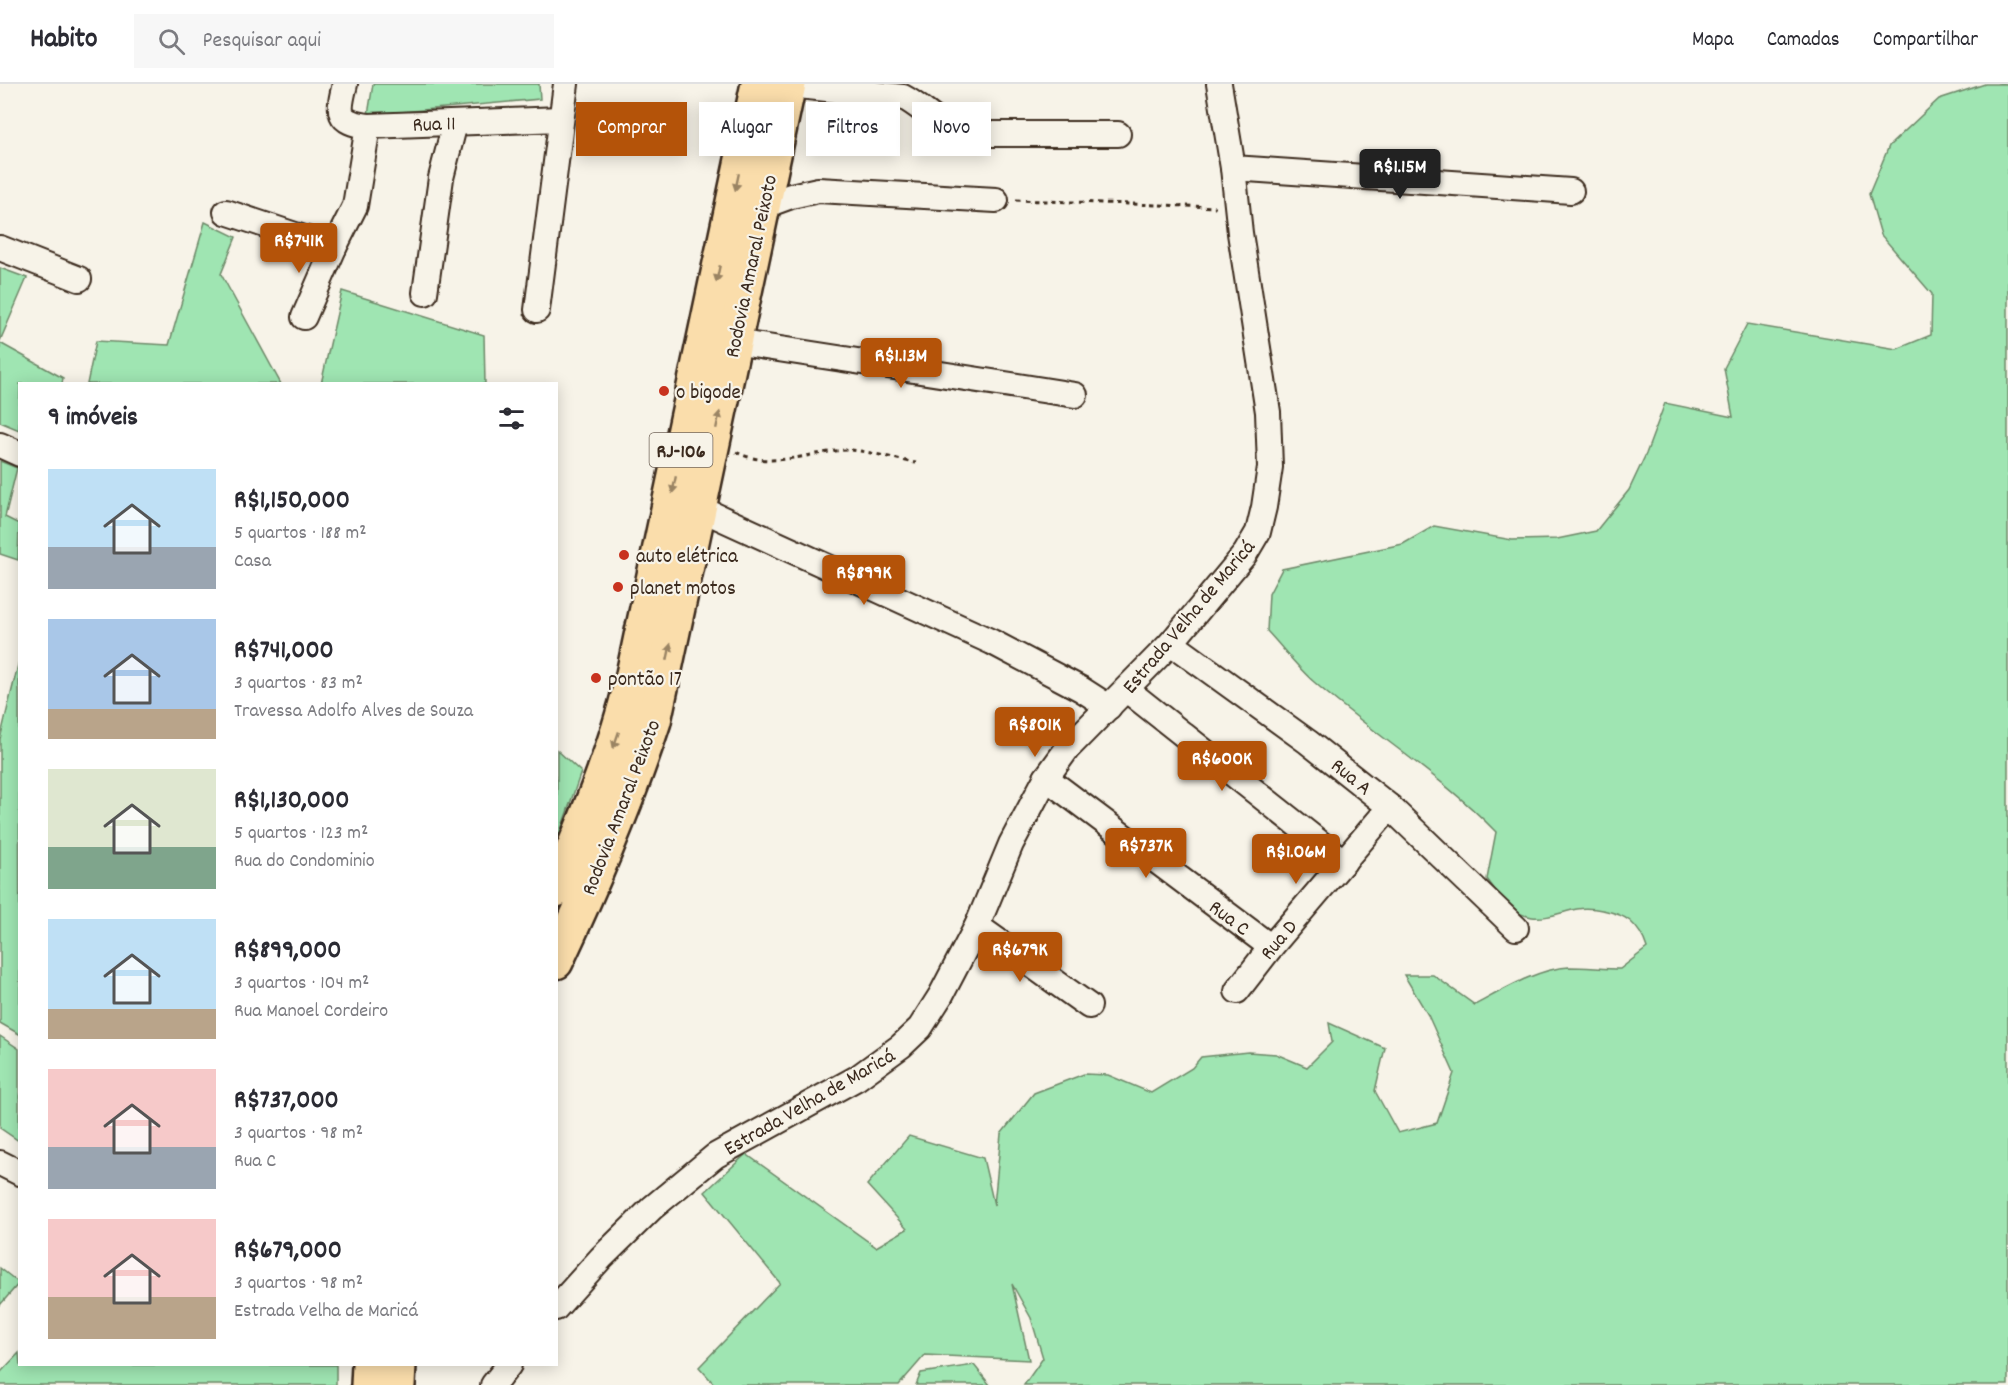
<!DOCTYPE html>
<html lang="pt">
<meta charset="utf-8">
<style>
:root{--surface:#fff;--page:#f7f7f7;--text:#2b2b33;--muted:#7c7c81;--line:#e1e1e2;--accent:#b45309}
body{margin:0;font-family:Dekko,sans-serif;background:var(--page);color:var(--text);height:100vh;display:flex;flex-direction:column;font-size:22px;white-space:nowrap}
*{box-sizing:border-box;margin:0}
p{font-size:20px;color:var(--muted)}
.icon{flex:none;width:33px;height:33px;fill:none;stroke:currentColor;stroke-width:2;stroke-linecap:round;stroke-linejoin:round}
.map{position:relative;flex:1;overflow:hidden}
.panel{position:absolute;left:18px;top:298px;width:540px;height:984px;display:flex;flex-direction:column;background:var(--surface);border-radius:0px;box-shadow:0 3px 15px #0003}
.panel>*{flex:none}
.guide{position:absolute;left:576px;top:18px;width:570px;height:54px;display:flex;gap:12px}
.price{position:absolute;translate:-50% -51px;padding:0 14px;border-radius:6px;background:var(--accent);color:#fff;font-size:20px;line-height:39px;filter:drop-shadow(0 2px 3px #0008)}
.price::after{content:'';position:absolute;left:50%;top:36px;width:18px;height:14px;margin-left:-9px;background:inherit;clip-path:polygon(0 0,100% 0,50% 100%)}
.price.selected{background:#222;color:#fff}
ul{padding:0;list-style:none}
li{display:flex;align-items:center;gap:18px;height:150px;padding:0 30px}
li span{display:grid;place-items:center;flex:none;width:168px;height:120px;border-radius:0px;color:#555}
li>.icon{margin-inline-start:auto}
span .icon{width:72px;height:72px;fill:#fffc;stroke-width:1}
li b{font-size:26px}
h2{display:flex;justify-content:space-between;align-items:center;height:72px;padding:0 30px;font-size:26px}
.chip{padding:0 21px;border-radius:0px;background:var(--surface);box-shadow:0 3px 15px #0003;font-size:21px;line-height:54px}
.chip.selected{background:var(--accent);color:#fff}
header{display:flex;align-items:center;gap:36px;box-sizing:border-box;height:84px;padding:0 30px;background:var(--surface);border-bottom:2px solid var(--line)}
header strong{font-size:28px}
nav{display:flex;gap:33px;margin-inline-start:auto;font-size:21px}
.search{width:420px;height:54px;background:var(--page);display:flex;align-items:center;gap:15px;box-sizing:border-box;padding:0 21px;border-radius:0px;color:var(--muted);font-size:22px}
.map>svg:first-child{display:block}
</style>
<header>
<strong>Habito</strong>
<div class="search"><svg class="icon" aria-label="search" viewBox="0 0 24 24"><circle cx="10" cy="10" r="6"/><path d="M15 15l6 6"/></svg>Pesquisar aqui</div>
<nav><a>Mapa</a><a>Camadas</a><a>Compartilhar</a></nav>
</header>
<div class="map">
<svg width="2008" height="1301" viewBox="0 0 2008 1301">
<rect width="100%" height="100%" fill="#f7f3e8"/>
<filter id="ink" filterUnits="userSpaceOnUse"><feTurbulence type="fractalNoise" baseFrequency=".0167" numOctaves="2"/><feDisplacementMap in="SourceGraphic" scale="12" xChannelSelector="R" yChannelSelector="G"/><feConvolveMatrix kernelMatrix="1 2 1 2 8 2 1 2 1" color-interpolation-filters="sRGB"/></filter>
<g filter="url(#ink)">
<!-- green -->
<g fill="#9fe5b2" stroke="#6d8868" stroke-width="1.5">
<path d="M373,0H539L540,15L368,31Z"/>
<path d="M1985,0H2008V1301H1024L1043,1274L1031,1234L1012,1200L1029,1276L925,1271L899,1301H715L699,1283L780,1199L705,1108L746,1070L876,1163L907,1145L867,1101L909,1052L983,1074L994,1121L1001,1050L1034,1009L1084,990L1108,991L1151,1009L1192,984L1201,973L1248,968L1276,970L1307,983L1332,958L1329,939L1385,964L1375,1007L1398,1049L1437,1039L1454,989L1428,931L1404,891H1433L1475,921C1503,906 1536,885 1569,883C1586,883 1604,885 1620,885L1647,864C1644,854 1638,844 1630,837C1619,828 1591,822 1577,825C1562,828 1547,835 1532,833C1510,830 1499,811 1487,795L1496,748C1441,691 1373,650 1314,598C1297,583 1283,564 1267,547L1269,510L1282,485L1403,460L1434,442L1512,456L1557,455L1596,447L1629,406L1646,370L1665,319L1733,333L1724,284L1747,240L1897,265L1931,251L1932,210L1881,151L1869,110L1889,62L1939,15Z"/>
<path d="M205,138L236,153L221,190L281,300H87L96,257L169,261Z"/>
<path d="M0,184L27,194L0,257Z"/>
<path d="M342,207L484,251L485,300H321Z"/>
<path d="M0,259L63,294L62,300H20L19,346L0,338Z"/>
<path d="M0,377L17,384L5,433L19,440L18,476L0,470Z"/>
<path d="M19,577L20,950H19L0,939V655Z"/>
<path d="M557,666L581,688L557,757Z"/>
<path d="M0,952L19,965V1057L0,1044Z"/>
<path d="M0,1184L19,1199L0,1221Z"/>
<path d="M19,1269L20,1281H336V1301H0V1289Z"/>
<path d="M974,1281L990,1301H916L921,1289Z"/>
</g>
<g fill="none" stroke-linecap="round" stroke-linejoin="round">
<!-- minor casing -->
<g stroke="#3b2a1e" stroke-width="28">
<g id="minor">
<path d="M345,0C338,28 336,38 368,42L561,35"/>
<path d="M789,1L903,13C927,26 936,42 965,50H1118"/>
<path d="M1233,84L1571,107"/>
<path d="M761,123L791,112L818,106L996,116"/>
<path d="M226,128L334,164L355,122L368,42"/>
<path d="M0,164L79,195"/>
<path d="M425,209L441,94L455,39"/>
<path d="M537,226L566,0"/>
<path d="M304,233L334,164"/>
<path d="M734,258L1075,311"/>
<path d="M0,361L20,370"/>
<path d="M699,424L992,558L1081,605L1109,623"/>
<path d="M1171,559L1308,658L1390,723L1516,844"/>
<path d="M1127,606L1344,778"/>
<path d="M1046,694L1271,863"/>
<path d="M977,842L1089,922"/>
<path d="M1237,907L1271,863L1390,723"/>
<path d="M0,1079L20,1089"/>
<path d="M556,1224L601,1174L652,1124L715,1072L857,994L901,962L920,944L941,911L977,842L1011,760L1046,694L1067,665L1171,559L1245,470L1258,448L1264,423L1270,383L1268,328L1240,149L1233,84L1219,0"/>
<path d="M493,1301L509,1281"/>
</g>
</g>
<!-- highway casing -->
<g stroke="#3b2a1e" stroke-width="38">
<g id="highway">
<path d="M556,806C585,737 613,673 631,600L758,0"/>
<path d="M556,878C593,799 627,720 654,637L789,0"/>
<path d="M368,1301L369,1281"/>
<path d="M398,1301L399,1281"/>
</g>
</g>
<!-- path -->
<g stroke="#3b2a1e" stroke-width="3" stroke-dasharray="4.5 4.5" stroke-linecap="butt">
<path d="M1016,116L1216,123"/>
<path d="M736,368C771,386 810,368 846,366C862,365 898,376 916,379"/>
</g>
<!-- minor -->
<use href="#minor" stroke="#f7f3e8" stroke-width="24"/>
<!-- highway -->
<use href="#highway" stroke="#faddab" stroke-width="33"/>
</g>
<!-- one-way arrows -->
<defs><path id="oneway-solid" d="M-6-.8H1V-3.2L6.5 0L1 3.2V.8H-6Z" transform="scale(1.5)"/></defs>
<g fill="#9a8464">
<use href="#oneway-solid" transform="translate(737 98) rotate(102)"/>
<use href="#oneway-solid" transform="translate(718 190) rotate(102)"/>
<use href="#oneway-solid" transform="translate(718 336) rotate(-78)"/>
<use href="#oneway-solid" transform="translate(674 401) rotate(102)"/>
<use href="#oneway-solid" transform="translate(669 568) rotate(-78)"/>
<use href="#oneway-solid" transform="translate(616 656) rotate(109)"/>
</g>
</g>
<!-- markers -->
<g fill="#c8321e" stroke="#f7f3e8" stroke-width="2">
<circle cx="664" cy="307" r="6"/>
<circle cx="624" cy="471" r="6"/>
<circle cx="618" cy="503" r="6"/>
<circle cx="596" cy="594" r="6"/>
</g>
<g text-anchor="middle" stroke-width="4.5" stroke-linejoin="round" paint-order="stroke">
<!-- shield labels -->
<rect fill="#f7f3e8" stroke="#73665b" stroke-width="1.5" x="649.5" y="349" width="63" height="34" rx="4.5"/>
<g font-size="20" font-weight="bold" fill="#3b2a1e">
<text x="681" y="373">RJ-106</text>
</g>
<!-- street labels -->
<g font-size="21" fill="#3b2a1e" stroke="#f7f3e8">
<text transform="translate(434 39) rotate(-2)" y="7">Rua 11</text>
<text transform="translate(750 182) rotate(-78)" y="7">Rodovia Amaral Peixoto</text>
<text transform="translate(1188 532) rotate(-50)" y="7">Estrada Velha de Maricá</text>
<text transform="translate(1352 692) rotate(39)" y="7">Rua A</text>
<text transform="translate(620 723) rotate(-69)" y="7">Rodovia Amaral Peixoto</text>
<text transform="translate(1230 833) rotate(37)" y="7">Rua C</text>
<text transform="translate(1278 855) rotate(-50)" y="7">Rua D</text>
<text transform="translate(809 1017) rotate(-30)" y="7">Estrada Velha de Maricá</text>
</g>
<!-- poi labels -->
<g font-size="21" fill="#3b2a1e" stroke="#f7f3e8" text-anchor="start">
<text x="676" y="314">o bigode</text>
<text x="636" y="478">auto elétrica</text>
<text x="630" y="510">planet motos</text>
<text x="608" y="601">pontão 17</text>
</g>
</g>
</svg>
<b class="price selected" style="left:1400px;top:116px">R$1.15M</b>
<b class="price" style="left:299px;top:190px">R$741K</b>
<b class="price" style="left:901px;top:305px">R$1.13M</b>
<b class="price" style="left:864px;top:522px">R$899K</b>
<b class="price" style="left:1035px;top:674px">R$801K</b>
<b class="price" style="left:1222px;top:708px">R$600K</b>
<b class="price" style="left:1146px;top:795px">R$737K</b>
<b class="price" style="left:1296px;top:801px">R$1.06M</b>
<b class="price" style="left:1020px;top:899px">R$679K</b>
<div class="guide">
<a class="chip selected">Comprar</a>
<a class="chip">Alugar</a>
<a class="chip">Filtros</a>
<a class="chip">Novo</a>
</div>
<section class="panel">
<h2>9 imóveis<svg class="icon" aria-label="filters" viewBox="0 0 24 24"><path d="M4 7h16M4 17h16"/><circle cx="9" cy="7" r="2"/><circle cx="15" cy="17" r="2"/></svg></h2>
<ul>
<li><span style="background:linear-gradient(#bfe0f5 65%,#9aa5b1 0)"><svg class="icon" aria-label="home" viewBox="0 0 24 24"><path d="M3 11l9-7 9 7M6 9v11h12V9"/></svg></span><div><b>R$1,150,000</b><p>5 quartos · 188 m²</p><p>Casa</p></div></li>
<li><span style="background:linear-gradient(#a9c7e8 75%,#b9a48a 0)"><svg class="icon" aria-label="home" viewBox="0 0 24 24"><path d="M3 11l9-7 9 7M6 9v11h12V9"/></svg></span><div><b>R$741,000</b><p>3 quartos · 83 m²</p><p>Travessa Adolfo Alves de Souza</p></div></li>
<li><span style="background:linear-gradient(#dfe7d0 65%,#7fa58c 0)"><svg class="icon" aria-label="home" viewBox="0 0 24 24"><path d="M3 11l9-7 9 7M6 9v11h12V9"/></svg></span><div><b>R$1,130,000</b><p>5 quartos · 123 m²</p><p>Rua do Condominio</p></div></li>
<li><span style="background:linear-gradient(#bfe0f5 75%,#b9a48a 0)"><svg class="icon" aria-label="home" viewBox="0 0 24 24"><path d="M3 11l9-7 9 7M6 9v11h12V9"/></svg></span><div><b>R$899,000</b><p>3 quartos · 104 m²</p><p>Rua Manoel Cordeiro</p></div></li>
<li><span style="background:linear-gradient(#f6c9c9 65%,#9aa5b1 0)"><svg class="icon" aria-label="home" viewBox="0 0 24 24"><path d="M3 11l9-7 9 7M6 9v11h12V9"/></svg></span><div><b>R$737,000</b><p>3 quartos · 98 m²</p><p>Rua C</p></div></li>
<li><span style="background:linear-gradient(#f6c9c9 65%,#b9a48a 0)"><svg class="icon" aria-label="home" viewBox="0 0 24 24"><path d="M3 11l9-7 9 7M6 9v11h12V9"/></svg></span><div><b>R$679,000</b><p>3 quartos · 98 m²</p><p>Estrada Velha de Maricá</p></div></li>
</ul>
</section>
</div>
